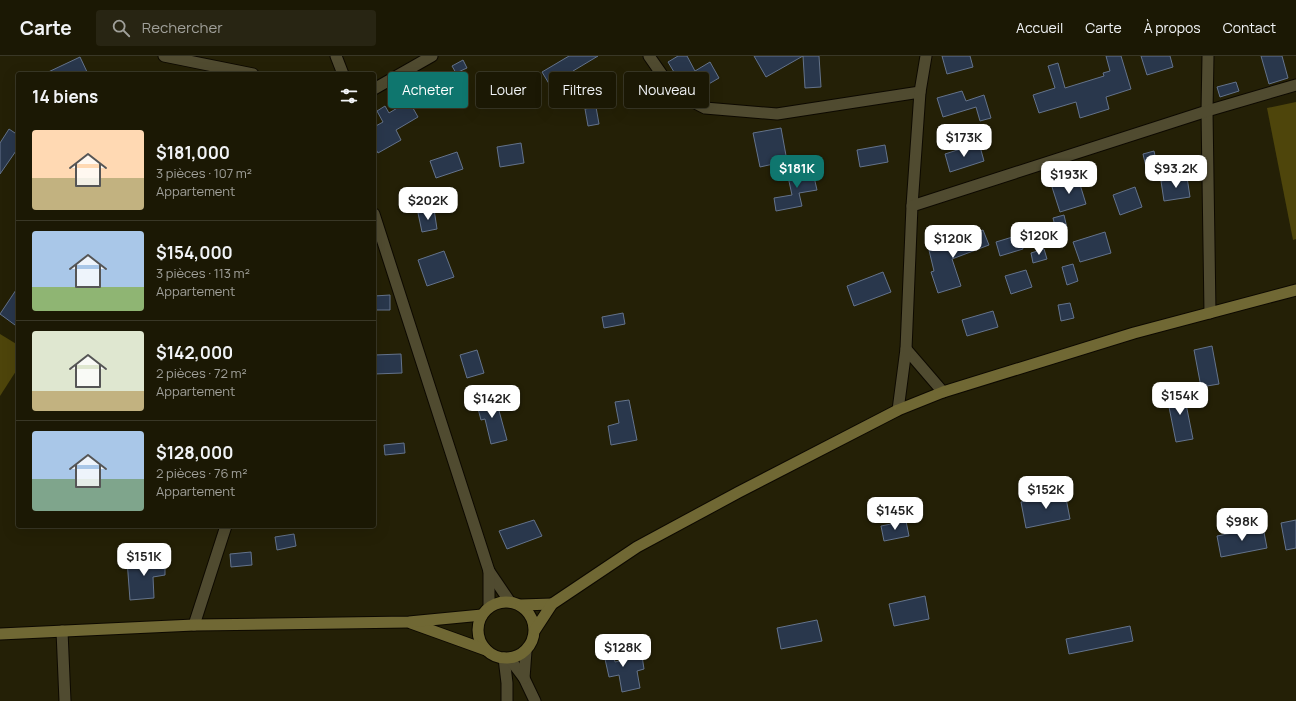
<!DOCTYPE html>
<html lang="fr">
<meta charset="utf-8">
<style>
:root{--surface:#1b1804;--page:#282513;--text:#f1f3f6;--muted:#a0a09a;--line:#393726;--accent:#0f766e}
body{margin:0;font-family:Manrope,sans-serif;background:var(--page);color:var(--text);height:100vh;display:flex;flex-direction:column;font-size:15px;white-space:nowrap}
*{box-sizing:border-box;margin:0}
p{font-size:13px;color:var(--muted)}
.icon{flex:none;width:22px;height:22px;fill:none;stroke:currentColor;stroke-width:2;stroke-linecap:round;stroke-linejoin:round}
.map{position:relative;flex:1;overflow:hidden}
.details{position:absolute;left:16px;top:16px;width:360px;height:456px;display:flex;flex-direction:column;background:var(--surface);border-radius:4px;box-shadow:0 4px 16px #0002,0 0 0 1px var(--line)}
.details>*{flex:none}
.banner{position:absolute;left:388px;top:16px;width:380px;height:36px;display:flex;gap:8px}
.price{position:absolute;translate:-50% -34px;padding:0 9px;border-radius:8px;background:#fff;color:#222;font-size:13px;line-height:26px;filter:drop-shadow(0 1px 2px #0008)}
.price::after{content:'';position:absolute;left:50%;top:24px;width:12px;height:9px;margin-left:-6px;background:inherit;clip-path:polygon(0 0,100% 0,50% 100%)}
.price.on{background:var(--accent);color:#fff}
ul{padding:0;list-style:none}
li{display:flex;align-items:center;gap:12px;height:100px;padding:0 16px}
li+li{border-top:1px solid var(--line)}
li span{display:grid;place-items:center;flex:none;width:112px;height:80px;border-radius:4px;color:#555}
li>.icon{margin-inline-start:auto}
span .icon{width:48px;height:48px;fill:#fffc;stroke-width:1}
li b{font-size:17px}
h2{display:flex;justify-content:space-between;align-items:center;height:48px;padding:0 16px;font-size:17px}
.chip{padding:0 14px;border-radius:4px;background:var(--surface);box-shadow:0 4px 16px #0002,0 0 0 1px var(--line);font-size:14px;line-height:36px}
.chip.on{background:var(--accent);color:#fff}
header{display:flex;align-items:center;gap:24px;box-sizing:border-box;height:56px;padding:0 20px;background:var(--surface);border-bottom:1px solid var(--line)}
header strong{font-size:19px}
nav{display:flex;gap:22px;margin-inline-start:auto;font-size:14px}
.search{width:280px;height:36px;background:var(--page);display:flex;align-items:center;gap:10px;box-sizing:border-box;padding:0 14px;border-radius:4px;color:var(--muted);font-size:15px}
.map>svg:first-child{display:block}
</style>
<header>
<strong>Carte</strong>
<div class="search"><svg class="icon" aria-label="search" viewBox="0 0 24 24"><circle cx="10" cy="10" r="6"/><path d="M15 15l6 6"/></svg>Rechercher</div>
<nav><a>Accueil</a><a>Carte</a><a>À propos</a><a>Contact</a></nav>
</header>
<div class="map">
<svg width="1296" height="645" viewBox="0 0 1296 645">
<rect width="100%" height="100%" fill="#242006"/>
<!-- green -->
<g fill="#4e450b">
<path d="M1296,46V183L1293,184L1267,52Z"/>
<path d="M0,278L18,289V312L0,340Z"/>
</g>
<!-- building -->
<g fill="#29374c" stroke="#64738b">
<path d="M569,0H598L573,15L575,17L551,31L542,16Z"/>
<path d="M678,0H687L695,15L710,6L719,22L695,36L685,17L677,21L668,6Z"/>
<path d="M754,0H819L821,31L805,32L803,0L766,21Z"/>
<path d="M942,0H970L973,11L947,18Z"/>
<path d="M1106,0H1121L1131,33L1106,41L1109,53L1080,62L1076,46L1039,57L1033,39L1055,32L1048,10L1058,7L1065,32L1104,20L1103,17L1110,15Z"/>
<path d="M1141,0H1170L1173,11L1147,19Z"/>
<path d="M1261,0H1282L1288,22L1269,28Z"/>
<path d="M80,1L88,18H44Z"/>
<path d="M463,4L467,12L456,17L452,10Z"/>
<path d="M491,24L501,39L491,45L481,30Z"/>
<path d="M1236,26L1239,35L1220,41L1217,31Z"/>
<path d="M962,35L966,45L984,39L991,62L980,65L976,51L943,61L937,42Z"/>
<path d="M409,45L418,61L396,74L401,84L378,97L374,90V71L383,66L377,55L385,50L389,57Z"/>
<path d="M596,51L599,68L588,70L585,53Z"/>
<path d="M781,72L787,105L760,111L753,77Z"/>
<path d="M9,73L18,79V92L0,118V87Z"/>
<path d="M521,87L524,107L500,111L497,91Z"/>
<path d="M979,87L984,105L950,116L945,98Z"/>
<path d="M885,89L888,106L860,111L857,94Z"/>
<path d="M1154,95L1157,109L1146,111L1143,98Z"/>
<path d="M457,96L463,113L436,122L430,105Z"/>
<path d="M812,112L817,134L799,137L802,150L776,155L774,142L792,139L787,116Z"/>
<path d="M1187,121L1190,141L1164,145L1161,125Z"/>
<path d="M1078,122L1086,148L1060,156L1052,131Z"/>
<path d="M1135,131L1142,151L1120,159L1113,139Z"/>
<path d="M434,153L437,173L422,176L418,157Z"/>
<path d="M1064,159L1067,172L1056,174L1053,162Z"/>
<path d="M983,174L989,189L952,203L961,230L938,237L931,216L934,215L928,190L947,185L948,188Z"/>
<path d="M1105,176L1111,197L1080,206L1073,186Z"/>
<path d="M1019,179L1023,193L1000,200L996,186Z"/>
<path d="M1044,193L1047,203L1033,207L1031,197Z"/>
<path d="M444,195L454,221L427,230L418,204Z"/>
<path d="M1073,208L1078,225L1067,229L1062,211Z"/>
<path d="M1026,214L1032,231L1011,238L1005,220Z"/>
<path d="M883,216L891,236L854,250L847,230Z"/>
<path d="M18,231V264L15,269L0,258Z"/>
<path d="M390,239V254H374V240Z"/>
<path d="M1070,247L1074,262L1061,265L1058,249Z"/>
<path d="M993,255L998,271L967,280L962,264Z"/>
<path d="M623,257L625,268L604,272L602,261Z"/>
<path d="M1212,290L1219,328L1201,331L1194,294Z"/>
<path d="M477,294L484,317L467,322L460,299Z"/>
<path d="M401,298L402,317L374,318V299Z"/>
<path d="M1183,333L1193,383L1176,386L1166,336Z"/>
<path d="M495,340L507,384L491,388L485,363L481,364L476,345Z"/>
<path d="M629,344L637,384L611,389L608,370L619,367L615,346Z"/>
<path d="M404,387L405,397L385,399L384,389Z"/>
<path d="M1065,437L1070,463L1026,472L1021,446Z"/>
<path d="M534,464L542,480L507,493L499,475Z"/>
<path d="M1296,464V492L1286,494L1281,467Z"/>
<path d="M906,465L909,480L884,485L881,470Z"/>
<path d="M1263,471L1267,492L1221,501L1217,480Z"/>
<path d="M294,478L296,490L277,494L275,481Z"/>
<path d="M251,496L252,509L231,511L230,498Z"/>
<path d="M165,503V519L153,521L154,542L130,544L127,504Z"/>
<path d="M925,540L929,563L894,570L889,548Z"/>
<path d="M817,564L822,585L781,593L777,572Z"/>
<path d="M1130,570L1133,585L1069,598L1066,583Z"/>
<path d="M610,583L615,606L642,600L644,613L637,615L640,632L622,636L619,619L609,621L601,585Z"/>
</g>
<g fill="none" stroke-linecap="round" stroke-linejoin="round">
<!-- minor casing -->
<g stroke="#0d0900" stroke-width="13">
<g id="minor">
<path d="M336,0L343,18"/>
<path d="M649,0L674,36L705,52L777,58L920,36"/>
<path d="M1208,0L1207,55L1210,257"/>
<path d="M374,33L432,0"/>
<path d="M912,150L920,36L926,0"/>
<path d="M906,293L943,336"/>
<path d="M898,354L906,293L912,150L1207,55L1296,29"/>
<path d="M194,569L226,470"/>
<path d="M62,575L65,645"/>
</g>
</g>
<!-- tertiary casing -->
<g stroke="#0d0900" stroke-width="13">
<g id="tertiary">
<path d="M164,0L253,18"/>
<path d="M374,158L489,515L510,546"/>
<path d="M489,515V551"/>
<path d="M504,602L507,627V645"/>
<path d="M509,602L524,622L535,645"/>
<path d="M524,622L526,595"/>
</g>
</g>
<!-- secondary casing -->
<g stroke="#0d0900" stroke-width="13">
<g id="secondary">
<circle cx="506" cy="574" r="28"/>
<path d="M521,549L552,548"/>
<path d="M411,567L486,594"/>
<path d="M535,574L552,548L637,491L739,436L898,354L943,336L1134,277L1296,234"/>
<path d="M0,578L194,569L409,566L482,559"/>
</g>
</g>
<!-- minor -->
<use href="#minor" stroke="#504b30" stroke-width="11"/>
<!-- tertiary -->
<use href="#tertiary" stroke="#504b30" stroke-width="11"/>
<!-- secondary -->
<use href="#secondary" stroke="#706834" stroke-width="11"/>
</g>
</svg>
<b class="price" style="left:964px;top:102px">$173K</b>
<b class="price on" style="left:797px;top:133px">$181K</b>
<b class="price" style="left:1176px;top:133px">$93.2K</b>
<b class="price" style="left:1069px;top:139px">$193K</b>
<b class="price" style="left:428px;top:165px">$202K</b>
<b class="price" style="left:1039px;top:200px">$120K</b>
<b class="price" style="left:953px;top:203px">$120K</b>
<b class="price" style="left:1180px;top:360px">$154K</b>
<b class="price" style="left:492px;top:363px">$142K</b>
<b class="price" style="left:1046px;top:454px">$152K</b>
<b class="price" style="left:895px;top:475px">$145K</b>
<b class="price" style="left:1242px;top:486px">$98K</b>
<b class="price" style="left:144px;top:521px">$151K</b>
<b class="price" style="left:623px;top:612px">$128K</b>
<div class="banner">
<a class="chip on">Acheter</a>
<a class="chip">Louer</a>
<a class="chip">Filtres</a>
<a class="chip">Nouveau</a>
</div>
<section class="details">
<h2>14 biens<svg class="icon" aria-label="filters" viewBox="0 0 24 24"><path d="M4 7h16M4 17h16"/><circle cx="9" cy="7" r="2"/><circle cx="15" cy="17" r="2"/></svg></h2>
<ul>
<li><span style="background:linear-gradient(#ffd9b3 60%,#c2b280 0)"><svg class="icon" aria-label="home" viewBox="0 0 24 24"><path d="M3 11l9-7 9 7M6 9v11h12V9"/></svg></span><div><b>$181,000</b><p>3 pièces · 107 m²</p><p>Appartement</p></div></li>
<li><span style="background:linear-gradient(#a9c7e8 70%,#8fb573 0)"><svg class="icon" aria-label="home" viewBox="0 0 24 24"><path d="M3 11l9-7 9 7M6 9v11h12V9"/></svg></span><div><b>$154,000</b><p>3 pièces · 113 m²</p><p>Appartement</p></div></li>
<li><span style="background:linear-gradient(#dfe7d0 75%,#c2b280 0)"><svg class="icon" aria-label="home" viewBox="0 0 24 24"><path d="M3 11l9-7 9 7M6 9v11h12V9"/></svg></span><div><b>$142,000</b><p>2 pièces · 72 m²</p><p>Appartement</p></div></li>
<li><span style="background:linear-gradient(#a9c7e8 60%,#7fa58c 0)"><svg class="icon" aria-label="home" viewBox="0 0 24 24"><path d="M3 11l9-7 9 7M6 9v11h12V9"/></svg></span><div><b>$128,000</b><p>2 pièces · 76 m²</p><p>Appartement</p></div></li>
</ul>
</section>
</div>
